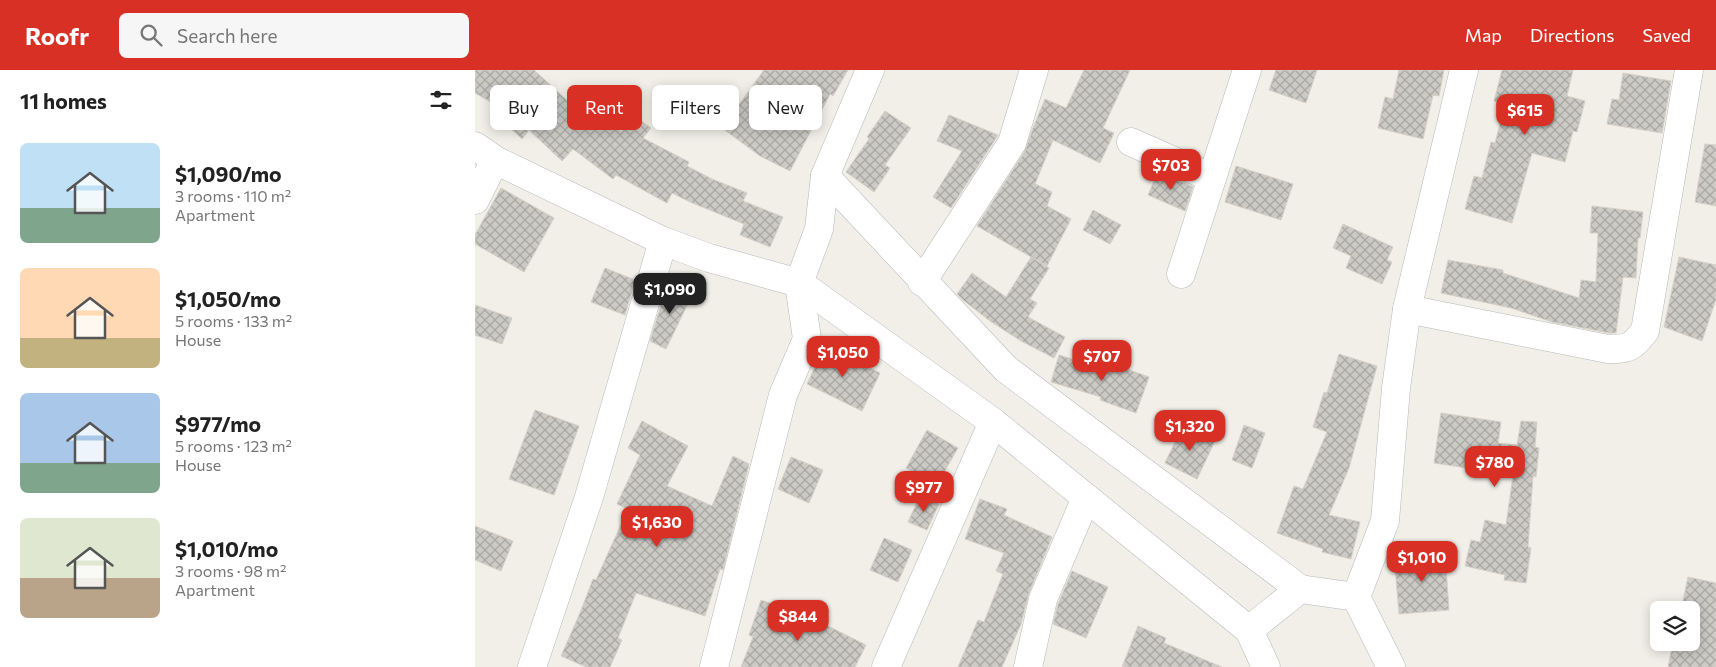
<!DOCTYPE html>
<meta charset="utf-8">
<style>
:root{--surface:#fff;--page:#f6f6f6;--text:#222;--muted:#767676;--accent:#d93025}
body{margin:0;font-family:Commissioner,sans-serif;background:var(--page);color:var(--text);height:100vh;display:flex;flex-direction:column;font-size:19px;white-space:nowrap}
*{box-sizing:border-box;margin:0}
p{font-size:16px;color:var(--muted)}
.icon{flex:none;width:28px;height:28px;fill:none;stroke:currentColor;stroke-width:2;stroke-linecap:round;stroke-linejoin:round}
.map{position:relative;flex:1;overflow:hidden}
.panel{display:flex;flex-direction:column;background:var(--surface);width:475px}
.panel>*{flex:none}
.hud{position:absolute;left:15px;top:15px;width:475px;height:45px;display:flex;gap:10px}
.buttons{position:absolute;left:1175px;top:531px;display:grid;gap:10px}
.buttons a{display:grid;place-items:center;width:50px;height:50px;border-radius:8px;background:var(--surface);box-shadow:0 2px 12px #0003;font-size:25px}
.price{position:absolute;translate:-50% -42px;padding:0 11px;border-radius:10px;background:var(--accent);color:#fff;font-size:16px;line-height:32px;filter:drop-shadow(0 1px 2px #0008)}
.price::after{content:'';position:absolute;left:50%;top:30px;width:15px;height:11px;margin-left:-8px;background:inherit;clip-path:polygon(0 0,100% 0,50% 100%)}
.price.selected{background:#222;color:#fff}
ul{padding:0;list-style:none}
li{display:flex;align-items:center;gap:15px;height:125px;padding:0 20px}
li span{display:grid;place-items:center;flex:none;width:140px;height:100px;border-radius:8px;color:#555}
li>.icon{margin-inline-start:auto}
span .icon{width:60px;height:60px;fill:#fffc;stroke-width:1}
li b{font-size:21px}
h2{display:flex;justify-content:space-between;align-items:center;height:60px;padding:0 20px;font-size:21px}
.tag{padding:0 18px;border-radius:8px;background:var(--surface);box-shadow:0 2px 12px #0003;font-size:18px;line-height:45px}
.tag.selected{background:var(--accent);color:#fff}
header{display:flex;align-items:center;gap:30px;box-sizing:border-box;height:70px;padding:0 25px;background:var(--accent);color:#fff}
header strong{font-size:24px}
nav{display:flex;gap:28px;margin-inline-start:auto;font-size:18px}
.search{width:350px;height:45px;background:var(--page);display:flex;align-items:center;gap:12px;box-sizing:border-box;padding:0 18px;border-radius:8px;color:var(--muted);font-size:19px}
main{display:flex;flex:1;min-height:0}
.map>svg:first-child{display:block}
</style>
<header>
<strong>Roofr</strong>
<div class="search"><svg class="icon" aria-label="search" viewBox="0 0 24 24"><circle cx="10" cy="10" r="6"/><path d="M15 15l6 6"/></svg>Search here</div>
<nav><a>Map</a><a>Directions</a><a>Saved</a></nav>
</header>
<main>
<section class="panel">
<h2>11 homes<svg class="icon" aria-label="filters" viewBox="0 0 24 24"><path d="M4 7h16M4 17h16"/><circle cx="9" cy="7" r="2"/><circle cx="15" cy="17" r="2"/></svg></h2>
<ul>
<li><span style="background:linear-gradient(#bfe0f5 65%,#7fa58c 0)"><svg class="icon" aria-label="home" viewBox="0 0 24 24"><path d="M3 11l9-7 9 7M6 9v11h12V9"/></svg></span><div><b>$1,090/mo</b><p>3 rooms · 110 m²</p><p>Apartment</p></div></li>
<li><span style="background:linear-gradient(#ffd9b3 70%,#c2b280 0)"><svg class="icon" aria-label="home" viewBox="0 0 24 24"><path d="M3 11l9-7 9 7M6 9v11h12V9"/></svg></span><div><b>$1,050/mo</b><p>5 rooms · 133 m²</p><p>House</p></div></li>
<li><span style="background:linear-gradient(#a9c7e8 70%,#7fa58c 0)"><svg class="icon" aria-label="home" viewBox="0 0 24 24"><path d="M3 11l9-7 9 7M6 9v11h12V9"/></svg></span><div><b>$977/mo</b><p>5 rooms · 123 m²</p><p>House</p></div></li>
<li><span style="background:linear-gradient(#dfe7d0 60%,#b9a48a 0)"><svg class="icon" aria-label="home" viewBox="0 0 24 24"><path d="M3 11l9-7 9 7M6 9v11h12V9"/></svg></span><div><b>$1,010/mo</b><p>3 rooms · 98 m²</p><p>Apartment</p></div></li>
</ul>
</section>
<div class="map">
<svg width="1241" height="597" viewBox="0 0 1241 597">
<defs>
<pattern id="building-cross-hatch" width="8" height="8" patternUnits="userSpaceOnUse" patternTransform="scale(1.25)"><rect width="8" height="8" fill="#cccac5"/><path d="M0 0l8 8M0 8l8-8" fill="none" stroke="#a9a8a4"/></pattern>
</defs>
<rect width="100%" height="100%" fill="#f1efe8"/>
<!-- building -->
<g fill="url(#building-cross-hatch)" stroke="#d6d1c6">
<path d="M0,0H59L95,33L104,23L146,62L158,45L176,58L168,68L214,92L212,96L237,109L272,123L268,131L308,147L295,177L265,165L269,154L215,132L197,123L192,133L141,105L138,109L98,79L87,91L54,60L47,69L17,41L21,35L0,23Z"/>
<path d="M289,0H373L358,26L355,24L315,101L285,86L247,58Z"/>
<path d="M609,0H655L628,58L639,63L625,93L578,70L560,114L577,122L572,136L596,149L572,196L502,156L550,81L558,58L570,29L591,38Z"/>
<path d="M801,0H842L831,33L794,20Z"/>
<path d="M924,0H969L964,26L958,25L948,69L903,58L910,27L918,29Z"/>
<path d="M1027,0H1098L1092,26L1110,31L1102,62L1098,61L1090,92L1057,83L1037,153L990,139L999,106L1007,108L1016,72L1020,73L1030,34L1019,31Z"/>
<path d="M1148,3L1196,11L1187,63L1132,54L1137,29L1144,30Z"/>
<path d="M410,41L436,58L410,95L415,98L399,122L371,102L394,69L392,67Z"/>
<path d="M474,45L523,65L476,138L458,127L487,81L462,71Z"/>
<path d="M1230,74L1241,75V136L1220,132Z"/>
<path d="M761,96L818,114L806,150L750,132Z"/>
<path d="M683,101L718,117L710,141L673,125Z"/>
<path d="M26,118L79,148L49,202L0,174V165Z"/>
<path d="M1117,136L1168,142L1165,168H1163L1161,208L1148,207L1141,263H1134L1077,252L1036,238L966,223L973,190L1028,200V203L1104,228L1106,210L1121,212L1123,163H1115Z"/>
<path d="M618,140L646,155L635,174L608,160Z"/>
<path d="M868,154L918,177L912,190L917,192L907,214L871,198L876,186L858,178Z"/>
<path d="M556,187L574,198L555,229L562,233L553,247L590,267L579,288L546,271L515,251L488,230L482,224L497,203L531,227Z"/>
<path d="M1204,187L1241,195V229L1227,271L1189,257Z"/>
<path d="M130,198L160,210L150,245L116,232Z"/>
<path d="M198,214L218,223L191,279L175,271L190,222L193,224Z"/>
<path d="M0,235L37,248L27,274L0,265Z"/>
<path d="M350,276L405,303L387,341L332,314Z"/>
<path d="M864,284L902,296L874,398L854,445L885,452L876,489L847,482L848,479L802,463L819,416L828,419L852,362L838,357L849,322L852,323Z"/>
<path d="M584,285L635,301L638,294L674,307L661,343L625,330L626,327L576,312Z"/>
<path d="M60,340L104,356L79,425L34,409Z"/>
<path d="M966,343L1026,352L1023,373L1042,375L1046,351L1062,352L1060,377L1064,378L1061,407L1058,406L1053,477L1056,478L1051,513L1029,510L1030,505L990,496L996,470L1005,472L1010,450L1031,455L1038,405L959,393Z"/>
<path d="M167,351L213,376L192,416L237,436L258,386L274,394L248,500L245,499L230,546L161,523L143,568L147,570L135,597H111L86,586L105,543L118,509L121,510L153,439L142,434L165,385L153,378Z"/>
<path d="M708,355L740,371L722,409L690,393Z"/>
<path d="M769,355L790,363L777,398L757,390Z"/>
<path d="M452,360L483,378L461,416L431,398Z"/>
<path d="M316,387L348,400L334,433L303,419Z"/>
<path d="M445,426L464,434L452,460L433,452Z"/>
<path d="M505,429L532,439L529,445L577,467L554,523L546,554L527,597H483L503,550L509,552L528,504L521,501L529,483L490,469Z"/>
<path d="M0,456L38,471L26,501L0,490Z"/>
<path d="M409,468L437,480L423,512L395,500Z"/>
<path d="M970,483L974,540L924,544L919,484Z"/>
<path d="M597,501L633,517L611,568L578,554L583,534Z"/>
<path d="M1213,507L1241,513V597H1193L1198,572H1216V540H1206Z"/>
<path d="M286,530L339,549L391,575L380,597H266L278,567L274,565Z"/>
<path d="M663,556L691,568L689,573L747,597H647Z"/>
</g>
<g fill="none" stroke-linecap="round" stroke-linejoin="round">
<!-- minor casing -->
<g stroke="#b5b8bc" stroke-width="29">
<g id="minor">
<path d="M656,72L737,108"/>
<path d="M0,76L20,90L188,171L234,188L324,213L518,352L774,560L791,597"/>
<path d="M350,106L531,299L825,519"/>
<path d="M0,130L20,90"/>
<path d="M706,204L772,0"/>
<path d="M447,212L537,73L559,0"/>
<path d="M932,239L1133,279C1155,279 1156,278 1170,261L1214,0"/>
<path d="M881,527L910,451L921,318L932,239L989,0"/>
<path d="M774,560L825,519L881,527L916,597"/>
<path d="M57,597L114,427L188,171"/>
<path d="M239,597L308,325L332,269L324,213L344,159L350,106L395,0"/>
<path d="M411,597L518,352"/>
<path d="M553,597L568,529L611,428"/>
</g>
</g>
<!-- minor -->
<use href="#minor" stroke="#fff" stroke-width="28"/>
</g>
</svg>
<div class="buttons">
<a><svg class="icon" aria-label="layers" viewBox="0 0 24 24"><path d="M12 4l9 5-9 5-9-5zM3 14l9 5 9-5"/></svg></a>
</div>
<b class="price" style="left:1050px;top:66px">$615</b>
<b class="price" style="left:696px;top:121px">$703</b>
<b class="price selected" style="left:195px;top:245px">$1,090</b>
<b class="price" style="left:368px;top:308px">$1,050</b>
<b class="price" style="left:627px;top:312px">$707</b>
<b class="price" style="left:715px;top:382px">$1,320</b>
<b class="price" style="left:1020px;top:418px">$780</b>
<b class="price" style="left:449px;top:443px">$977</b>
<b class="price" style="left:182px;top:478px">$1,630</b>
<b class="price" style="left:947px;top:513px">$1,010</b>
<b class="price" style="left:323px;top:572px">$844</b>
<div class="hud">
<a class="tag">Buy</a>
<a class="tag selected">Rent</a>
<a class="tag">Filters</a>
<a class="tag">New</a>
</div>
</div>
</main>
